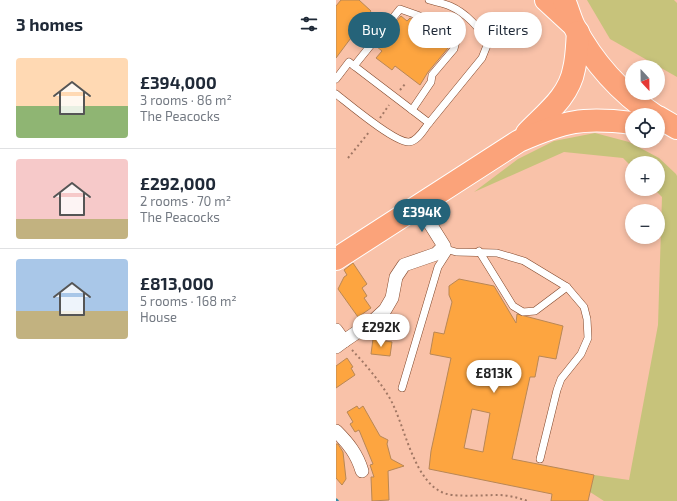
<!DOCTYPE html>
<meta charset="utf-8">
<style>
:root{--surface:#fff;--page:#f6f6f7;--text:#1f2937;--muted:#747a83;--line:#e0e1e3;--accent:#256379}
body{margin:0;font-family:"Exo 2",sans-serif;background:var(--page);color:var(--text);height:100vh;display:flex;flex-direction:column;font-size:15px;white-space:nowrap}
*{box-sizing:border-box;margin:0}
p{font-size:13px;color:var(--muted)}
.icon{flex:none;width:22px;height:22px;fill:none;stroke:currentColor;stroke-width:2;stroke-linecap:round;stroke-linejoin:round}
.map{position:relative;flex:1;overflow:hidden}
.drawer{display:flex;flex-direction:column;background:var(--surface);width:336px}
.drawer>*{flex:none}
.hud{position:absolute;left:12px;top:12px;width:269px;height:36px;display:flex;gap:8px}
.needle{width:26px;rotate:158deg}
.buttons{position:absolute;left:289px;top:60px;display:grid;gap:8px}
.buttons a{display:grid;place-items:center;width:40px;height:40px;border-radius:50%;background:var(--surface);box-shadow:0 2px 6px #0003;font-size:20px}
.price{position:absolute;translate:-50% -34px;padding:0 9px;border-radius:14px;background:#fff;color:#222;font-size:13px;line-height:26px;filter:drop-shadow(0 1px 2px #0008)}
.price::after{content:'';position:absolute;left:50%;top:24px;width:12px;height:9px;margin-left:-6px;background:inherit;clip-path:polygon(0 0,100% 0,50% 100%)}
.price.on{background:var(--accent);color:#fff}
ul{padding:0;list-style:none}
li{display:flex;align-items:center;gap:12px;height:100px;padding:0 16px}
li+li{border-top:1px solid var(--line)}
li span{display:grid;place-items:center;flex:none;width:112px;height:80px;border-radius:4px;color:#555}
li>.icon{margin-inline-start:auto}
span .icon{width:48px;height:48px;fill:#fffc;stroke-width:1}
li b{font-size:17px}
h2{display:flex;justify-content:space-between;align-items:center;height:48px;padding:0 16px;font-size:17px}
.pill{padding:0 14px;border-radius:18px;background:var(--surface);box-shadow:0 2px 6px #0003;font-size:14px;line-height:36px}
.pill.on{background:var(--accent);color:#fff}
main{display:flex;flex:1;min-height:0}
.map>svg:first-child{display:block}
</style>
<main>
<section class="drawer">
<h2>3 homes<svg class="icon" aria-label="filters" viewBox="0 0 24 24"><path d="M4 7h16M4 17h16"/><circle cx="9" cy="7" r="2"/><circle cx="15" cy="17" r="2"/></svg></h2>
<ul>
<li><span style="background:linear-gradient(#ffd9b3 60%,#8fb573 0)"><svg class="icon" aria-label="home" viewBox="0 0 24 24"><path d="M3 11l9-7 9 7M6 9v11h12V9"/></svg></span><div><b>£394,000</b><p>3 rooms · 86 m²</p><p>The Peacocks</p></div></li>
<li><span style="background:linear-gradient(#f6c9c9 75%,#c2b280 0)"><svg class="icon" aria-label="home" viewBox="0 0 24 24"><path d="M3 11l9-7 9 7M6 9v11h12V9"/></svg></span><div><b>£292,000</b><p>2 rooms · 70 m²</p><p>The Peacocks</p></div></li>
<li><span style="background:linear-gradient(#a9c7e8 65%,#c2b280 0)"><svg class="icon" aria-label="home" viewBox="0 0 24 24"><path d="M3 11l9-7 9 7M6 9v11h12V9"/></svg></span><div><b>£813,000</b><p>5 rooms · 168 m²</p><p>House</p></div></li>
</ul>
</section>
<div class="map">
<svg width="341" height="501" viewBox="0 0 341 501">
<rect width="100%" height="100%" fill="#f9c2a9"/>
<!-- green -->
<g fill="#c7c37b">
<path d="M251,0H338L341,3V77L274,39Z"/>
<path d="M259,133L293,142L323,158L340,174L341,176V501H268L254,492L258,475L293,480L322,325L326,197L318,189H322V163H296V167L287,158L228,152L138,192L182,159L218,141Z"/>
</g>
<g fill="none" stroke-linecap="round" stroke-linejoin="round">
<!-- stream -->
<path stroke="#3589a7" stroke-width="3.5" d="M0,500L1,501"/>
</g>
<!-- building -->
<g fill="#fda540" stroke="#b98755" fill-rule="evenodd">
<path d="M5,0H23L35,11L0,58V6Z"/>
<path d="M65,16L71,21L74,18L76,19L113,47L92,72L84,85L59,66L56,70L40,58L46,51L40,46Z"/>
<path d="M17,263L31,284L26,288L31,296L28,298L35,308L22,317L2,289L8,277L11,275L8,270Z"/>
<path d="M123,279L158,286L180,323L181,314L227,326L220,359L203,356L199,377H194L176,459L258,475L252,501H215L216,494L93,469L95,451L115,358L94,354L98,332L108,334L116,302L113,295V286ZM136,409L154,413L147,452L128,448Z"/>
<path d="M37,339L56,342L54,356L35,354Z"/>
<path d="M11,358L17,367L15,368L19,375L0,388V366Z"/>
<path d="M21,406L23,409L27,406L44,436L52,440L51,444L55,459L68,466L52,471L53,500L36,501L35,477H38L34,465L37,464L23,430L19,432L14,424L17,422L11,412Z"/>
<path d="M0,444H2L7,452L10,479L6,485L0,478Z"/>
</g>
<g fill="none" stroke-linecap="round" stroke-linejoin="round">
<!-- lane casing -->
<g stroke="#82472a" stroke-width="8">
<g id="lane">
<path d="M18,66L64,9L81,15L115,30L120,41L118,49L96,75L95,82L76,110"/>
<path d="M0,79L13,62L93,123L146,58L152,43C144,28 130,13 114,6C107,3 100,2 93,0"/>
<path d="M0,94C13,104 59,143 73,142C82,141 88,129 93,123"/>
<path d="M108,246L113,250L120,252L161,253L188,261L231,287L248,307L251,319L252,338L245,354L225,379L221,390L204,459"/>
<path d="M143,251L177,306L187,312L199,311L231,287"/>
<path d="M66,388L102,267L113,250"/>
</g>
</g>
<!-- street casing -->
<g stroke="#82472a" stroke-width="14">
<g id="street">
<path d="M0,330L8,341L0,347"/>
<path d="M8,341L36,322L49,310L56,298L60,277L68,265L100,254L108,246L83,206"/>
<path d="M0,431C12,443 21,454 26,471"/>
</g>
</g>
<!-- highway casing -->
<g stroke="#fff" stroke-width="24">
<g id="highway">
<path d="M210,0L235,23"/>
<path d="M228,0C232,9 234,18 238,26C257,62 285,93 318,115"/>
<path d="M322,117L341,128"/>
<path d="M191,133C209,114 233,97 238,69C241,57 241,44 242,32"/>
<path d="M0,259L183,141C229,121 246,117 296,123"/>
</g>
</g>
<!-- path -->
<g stroke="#a17764" stroke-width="2" stroke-dasharray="2 3" stroke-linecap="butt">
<path d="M64,90L70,83"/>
<path d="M44,118L53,105"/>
<path d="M12,158L34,131"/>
<path d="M16,350C29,364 43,380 53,397C69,423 77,485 111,494C123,497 149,495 162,495C173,495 182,498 192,501"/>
</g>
<!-- lane -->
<use href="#lane" stroke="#fff" stroke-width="7"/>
<!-- street -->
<use href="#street" stroke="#fff" stroke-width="13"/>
<!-- highway -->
<use href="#highway" stroke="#fba37a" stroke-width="22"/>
</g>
</svg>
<div class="buttons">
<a><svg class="needle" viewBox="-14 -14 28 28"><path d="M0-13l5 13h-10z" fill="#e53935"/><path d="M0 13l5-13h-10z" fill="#747a83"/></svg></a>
<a><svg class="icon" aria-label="locate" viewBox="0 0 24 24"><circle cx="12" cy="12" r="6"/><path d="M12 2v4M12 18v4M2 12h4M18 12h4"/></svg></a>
<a>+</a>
<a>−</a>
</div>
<b class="price on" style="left:86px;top:233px">£394K</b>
<b class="price" style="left:45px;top:348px">£292K</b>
<b class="price" style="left:158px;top:394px">£813K</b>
<div class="hud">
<a class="pill on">Buy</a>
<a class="pill">Rent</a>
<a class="pill">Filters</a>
</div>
</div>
</main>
